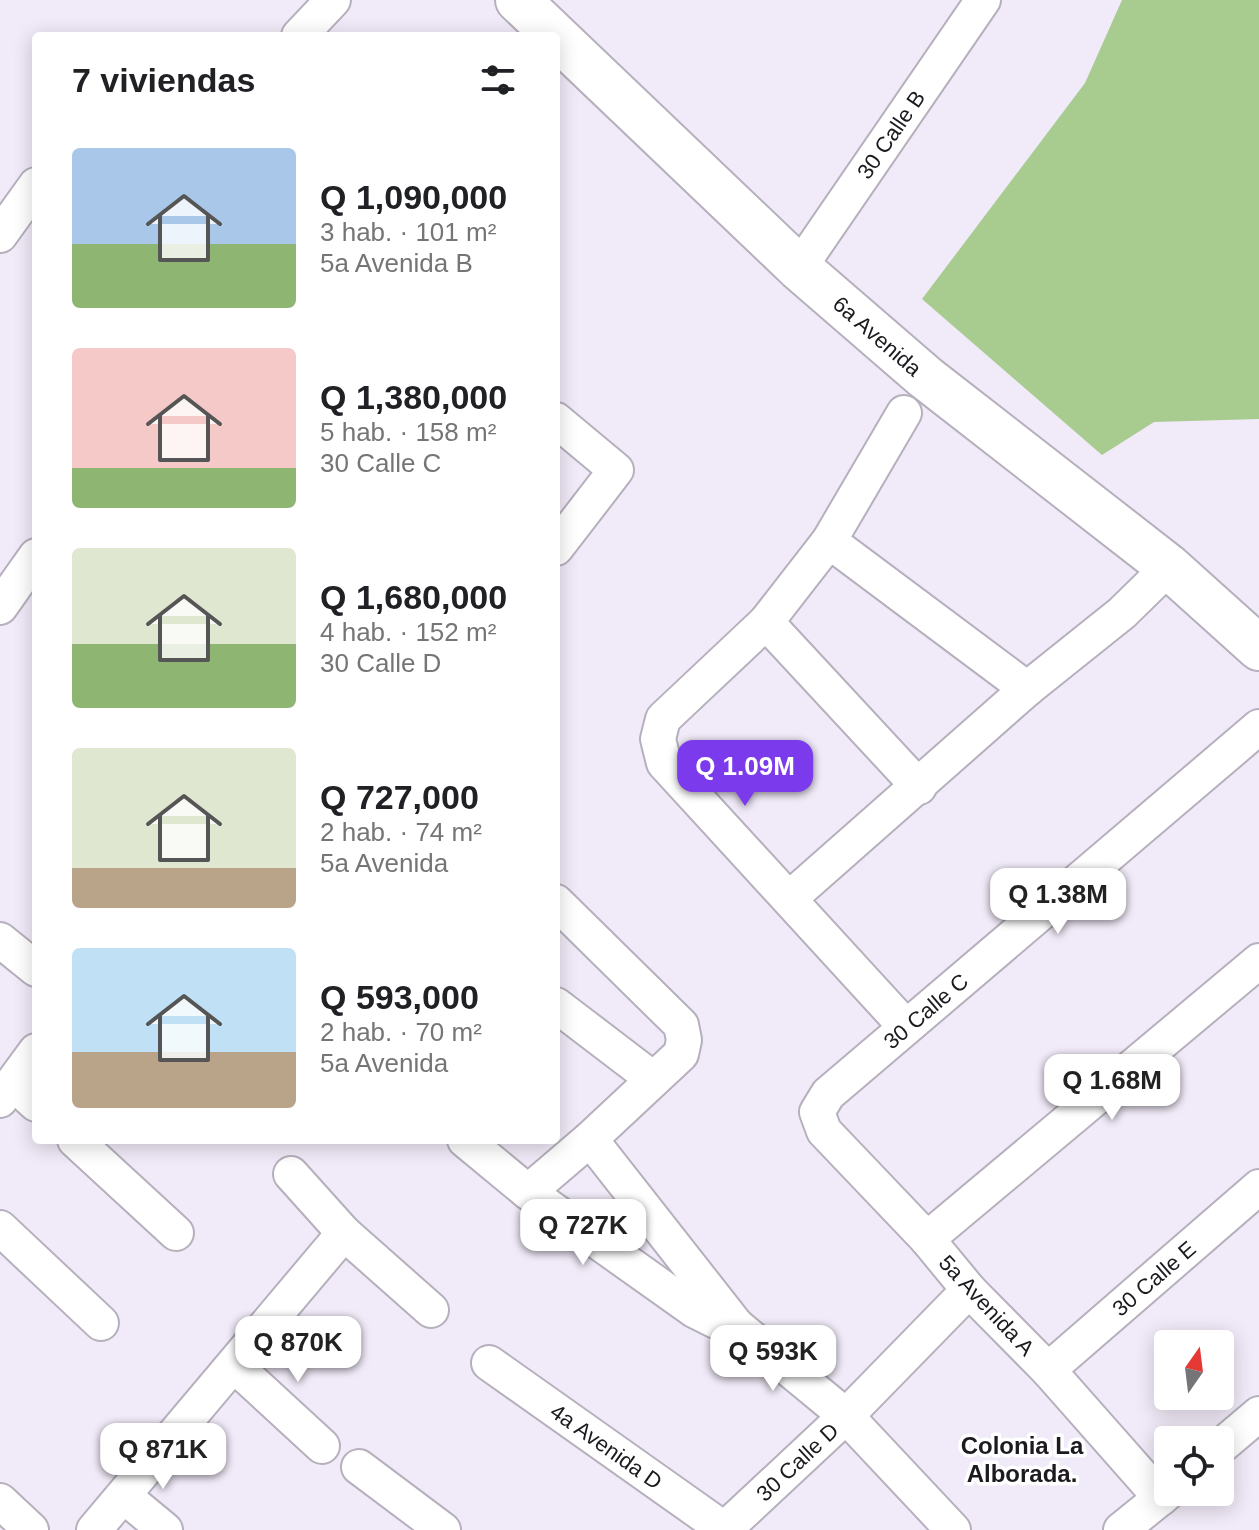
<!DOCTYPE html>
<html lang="es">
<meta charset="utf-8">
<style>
:root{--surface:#fff;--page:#f2f2f2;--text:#202124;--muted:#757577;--accent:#7c3aed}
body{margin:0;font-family:Arial,sans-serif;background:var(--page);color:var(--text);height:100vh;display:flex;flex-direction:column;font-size:30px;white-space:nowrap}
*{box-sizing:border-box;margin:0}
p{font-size:26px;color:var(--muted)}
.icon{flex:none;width:44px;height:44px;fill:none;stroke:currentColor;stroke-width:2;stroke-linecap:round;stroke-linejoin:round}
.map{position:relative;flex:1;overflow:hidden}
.side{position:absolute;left:32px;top:32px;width:528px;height:1112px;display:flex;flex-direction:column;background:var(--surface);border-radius:8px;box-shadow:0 4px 20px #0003}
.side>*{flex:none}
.needle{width:52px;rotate:14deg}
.tools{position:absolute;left:1154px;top:1330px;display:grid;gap:16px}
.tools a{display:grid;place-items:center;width:80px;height:80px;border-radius:8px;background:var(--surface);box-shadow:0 4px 20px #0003;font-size:40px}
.price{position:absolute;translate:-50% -68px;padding:0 18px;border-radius:16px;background:#fff;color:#222;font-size:26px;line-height:52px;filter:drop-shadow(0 2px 4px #0008)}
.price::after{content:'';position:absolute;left:50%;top:48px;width:24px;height:18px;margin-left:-12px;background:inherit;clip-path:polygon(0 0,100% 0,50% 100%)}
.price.current{background:var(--accent);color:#fff}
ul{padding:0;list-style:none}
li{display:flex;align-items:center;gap:24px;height:200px;padding:0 40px}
li span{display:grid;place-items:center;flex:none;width:224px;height:160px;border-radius:8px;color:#555}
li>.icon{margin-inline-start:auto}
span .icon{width:96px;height:96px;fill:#fffc;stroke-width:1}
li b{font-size:34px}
h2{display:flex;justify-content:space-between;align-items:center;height:96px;padding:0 40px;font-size:34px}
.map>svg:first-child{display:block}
</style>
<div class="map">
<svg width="1259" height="1530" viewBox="0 0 1259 1530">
<rect width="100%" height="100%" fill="#f1eaf8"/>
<!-- green -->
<path fill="#a8cb90" d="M1122,0H1259V419L1154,422L1102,455L922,299L1085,83Z"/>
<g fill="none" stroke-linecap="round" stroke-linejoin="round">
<!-- minor casing -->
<g stroke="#b6b0bd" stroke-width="38">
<g id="minor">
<path d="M299,36L333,0"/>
<path d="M0,235L36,185"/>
<path id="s1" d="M799,268L983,0"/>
<path d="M904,413L829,541L766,622L663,719L658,739L664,763L906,1027"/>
<path d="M556,420L616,470L556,548"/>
<path d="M829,541L1027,689"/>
<path d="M0,607L36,556"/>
<path d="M766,622L919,787"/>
<path d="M790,898L1027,689L1122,613L1169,567"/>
<path d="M0,940L36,969"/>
<path d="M556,1005L653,1079"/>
<path d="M13,1083L36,1104"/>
<path d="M0,1100L36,1051"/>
<path d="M590,1139L736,1325"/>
<path d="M75,1140L176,1233"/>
<path d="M465,1140L528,1192L694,1310L716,1321L737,1326L846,1416L953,1530"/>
<path d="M291,1174L344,1233L431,1310"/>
<path d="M528,1192L590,1139L681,1054L684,1040L681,1025L556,902"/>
<path d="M0,1228L101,1323"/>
<path d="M927,1239L1259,961"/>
<path id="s2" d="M489,1363L725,1530"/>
<path d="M234,1365L322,1446"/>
<path id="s3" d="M1048,1370L1259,1187"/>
<path d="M1220,1447L1259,1414"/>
<path d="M359,1467L443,1530"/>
<path d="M124,1496L165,1530"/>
<path id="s4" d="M1161,1498L1048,1370L969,1290L927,1239L824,1131L817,1112L828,1094L1259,727"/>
<path d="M0,1501L31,1530"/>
<path d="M94,1530L344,1233"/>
<path id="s5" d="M724,1530L846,1416L969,1290"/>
<path d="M1121,1530L1168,1492"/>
</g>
</g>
<!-- tertiary casing -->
<g stroke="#b6b0bd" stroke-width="48">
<g id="tertiary">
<path id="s6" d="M518,0L799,268L925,377L1169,567L1259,648"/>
</g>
</g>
<!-- minor -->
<use href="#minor" stroke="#fff" stroke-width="34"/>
<!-- tertiary -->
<use href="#tertiary" stroke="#fff" stroke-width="44"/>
</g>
<g text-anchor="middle" stroke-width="7" stroke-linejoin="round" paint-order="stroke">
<!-- street labels -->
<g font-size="22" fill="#1d1a1f" stroke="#fff">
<text dy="8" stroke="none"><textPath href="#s1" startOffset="162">30 Calle B</textPath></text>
<text dy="8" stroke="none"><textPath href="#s6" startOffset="492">6a Avenida</textPath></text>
<text dy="8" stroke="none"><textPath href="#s4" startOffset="668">30 Calle C</textPath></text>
<text dy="8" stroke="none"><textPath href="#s3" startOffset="140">30 Calle E</textPath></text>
<text transform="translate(987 1305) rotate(47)" y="8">5a Avenida A</text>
<text dy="8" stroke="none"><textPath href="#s2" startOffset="144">4a Avenida D</textPath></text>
<text dy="8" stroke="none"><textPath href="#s5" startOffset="100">30 Calle D</textPath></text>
</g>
<!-- neighbourhood labels -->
<g font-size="24" font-weight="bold" fill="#1d1a1f" stroke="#fff">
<text x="1022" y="1454">Colonia La<tspan x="1022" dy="28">Alborada.</tspan></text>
</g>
</g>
</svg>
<div class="tools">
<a><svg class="needle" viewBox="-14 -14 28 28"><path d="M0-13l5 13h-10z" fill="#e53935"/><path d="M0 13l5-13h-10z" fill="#757577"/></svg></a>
<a><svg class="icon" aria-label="locate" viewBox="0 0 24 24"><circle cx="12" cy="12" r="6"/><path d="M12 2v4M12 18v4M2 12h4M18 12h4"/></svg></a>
</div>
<b class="price current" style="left:745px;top:808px">Q 1.09M</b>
<b class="price" style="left:1058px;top:936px">Q 1.38M</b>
<b class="price" style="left:1112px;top:1122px">Q 1.68M</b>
<b class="price" style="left:583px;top:1267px">Q 727K</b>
<b class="price" style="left:298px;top:1384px">Q 870K</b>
<b class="price" style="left:773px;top:1393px">Q 593K</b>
<b class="price" style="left:163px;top:1491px">Q 871K</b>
<section class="side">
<h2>7 viviendas<svg class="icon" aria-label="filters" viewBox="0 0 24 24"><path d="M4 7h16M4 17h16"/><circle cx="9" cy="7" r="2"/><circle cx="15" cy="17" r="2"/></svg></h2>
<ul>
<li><span style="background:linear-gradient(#a9c7e8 60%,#8fb573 0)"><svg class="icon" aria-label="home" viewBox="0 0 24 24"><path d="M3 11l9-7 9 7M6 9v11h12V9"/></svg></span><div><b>Q 1,090,000</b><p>3 hab. · 101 m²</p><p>5a Avenida B</p></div></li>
<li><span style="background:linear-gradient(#f6c9c9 75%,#8fb573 0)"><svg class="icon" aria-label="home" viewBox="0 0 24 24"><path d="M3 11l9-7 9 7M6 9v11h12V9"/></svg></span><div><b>Q 1,380,000</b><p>5 hab. · 158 m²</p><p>30 Calle C</p></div></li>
<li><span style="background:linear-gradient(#dfe7d0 60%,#8fb573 0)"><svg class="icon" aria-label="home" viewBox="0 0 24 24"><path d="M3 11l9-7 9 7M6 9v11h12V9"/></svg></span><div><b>Q 1,680,000</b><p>4 hab. · 152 m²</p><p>30 Calle D</p></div></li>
<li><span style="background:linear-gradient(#dfe7d0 75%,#b9a48a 0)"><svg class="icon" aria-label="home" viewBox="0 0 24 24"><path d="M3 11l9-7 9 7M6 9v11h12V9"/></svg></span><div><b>Q 727,000</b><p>2 hab. · 74 m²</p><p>5a Avenida</p></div></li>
<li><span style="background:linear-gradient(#bfe0f5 65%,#b9a48a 0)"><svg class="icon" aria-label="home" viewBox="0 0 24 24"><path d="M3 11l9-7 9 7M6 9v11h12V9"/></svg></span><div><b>Q 593,000</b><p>2 hab. · 70 m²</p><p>5a Avenida</p></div></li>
</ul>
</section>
</div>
